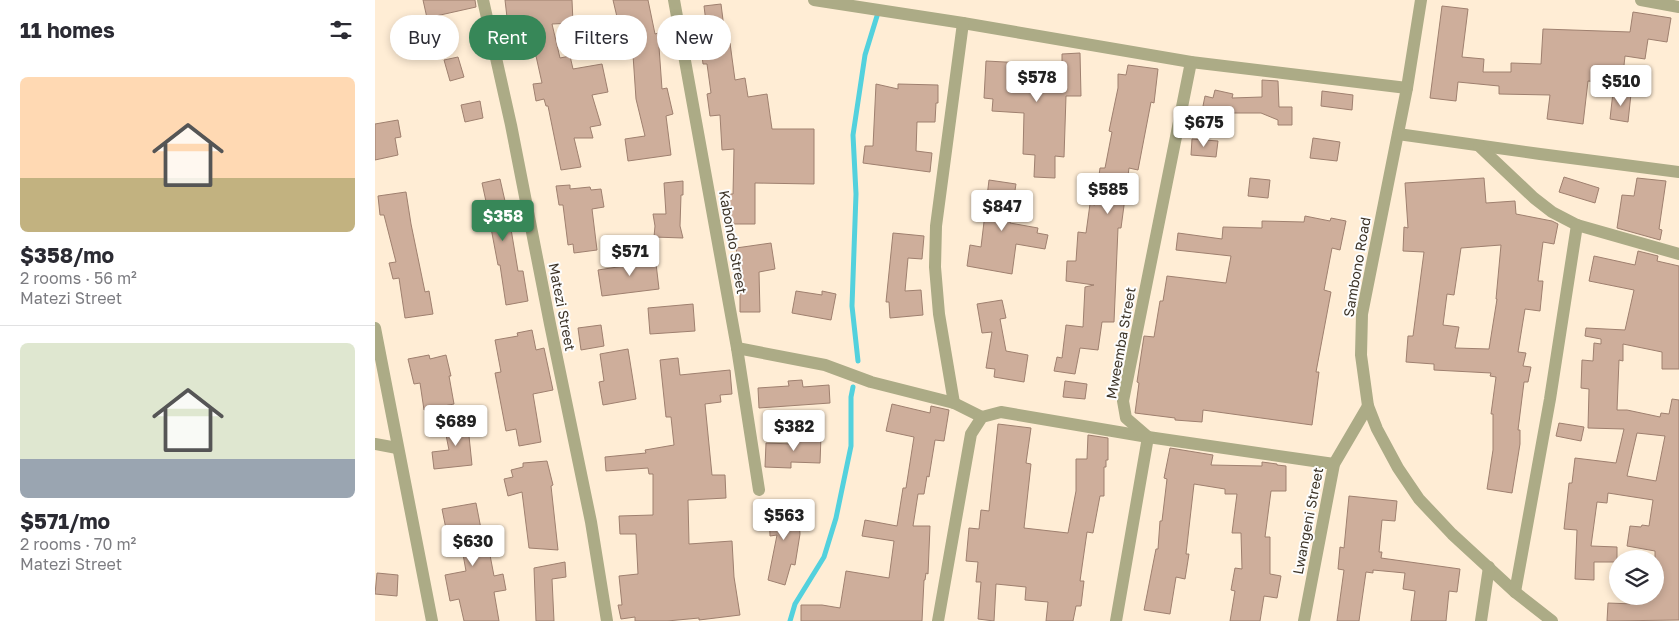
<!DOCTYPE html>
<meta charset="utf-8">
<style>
:root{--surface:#fff;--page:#f2f2f3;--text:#2b2b33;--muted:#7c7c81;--line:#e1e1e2;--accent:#378758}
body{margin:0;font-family:"Golos Text",sans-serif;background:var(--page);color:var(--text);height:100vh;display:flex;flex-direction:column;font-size:19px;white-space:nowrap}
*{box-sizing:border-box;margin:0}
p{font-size:16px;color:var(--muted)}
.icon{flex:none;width:28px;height:28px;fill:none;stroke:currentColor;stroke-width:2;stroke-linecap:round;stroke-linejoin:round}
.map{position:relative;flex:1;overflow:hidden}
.sheet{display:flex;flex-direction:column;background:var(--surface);width:375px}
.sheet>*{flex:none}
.hud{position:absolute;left:15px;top:15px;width:475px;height:45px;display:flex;gap:10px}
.controls{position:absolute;left:1234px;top:550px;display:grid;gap:10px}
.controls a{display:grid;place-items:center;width:55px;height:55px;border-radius:50%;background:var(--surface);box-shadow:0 2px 8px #0003;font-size:25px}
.price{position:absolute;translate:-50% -42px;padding:0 11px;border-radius:5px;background:#fff;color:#222;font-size:16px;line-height:32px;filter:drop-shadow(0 1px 2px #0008)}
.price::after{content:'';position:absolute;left:50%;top:30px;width:15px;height:11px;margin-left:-8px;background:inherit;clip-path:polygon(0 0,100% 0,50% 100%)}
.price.on{background:var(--accent);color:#fff}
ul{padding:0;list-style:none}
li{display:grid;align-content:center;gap:10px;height:265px;padding:0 20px}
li+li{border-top:1px solid var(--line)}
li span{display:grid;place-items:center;height:155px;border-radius:8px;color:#555}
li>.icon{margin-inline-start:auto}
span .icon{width:90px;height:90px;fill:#fffc;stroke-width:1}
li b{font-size:21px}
h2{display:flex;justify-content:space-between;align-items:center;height:60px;padding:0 20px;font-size:21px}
.chip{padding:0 18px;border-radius:22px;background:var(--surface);box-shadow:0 2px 8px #0003;font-size:18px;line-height:45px}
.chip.on{background:var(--accent);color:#fff}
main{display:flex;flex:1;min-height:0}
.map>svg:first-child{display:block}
</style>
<main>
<section class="sheet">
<h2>11 homes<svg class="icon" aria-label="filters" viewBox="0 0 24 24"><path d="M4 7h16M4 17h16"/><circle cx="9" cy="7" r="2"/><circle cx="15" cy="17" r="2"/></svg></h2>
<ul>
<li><span style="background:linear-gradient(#ffd9b3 65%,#c2b280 0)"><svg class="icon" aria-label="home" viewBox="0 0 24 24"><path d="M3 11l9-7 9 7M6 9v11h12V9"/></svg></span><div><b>$358/mo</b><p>2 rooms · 56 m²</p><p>Matezi Street</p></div></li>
<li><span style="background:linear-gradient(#dfe7d0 75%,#9aa5b1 0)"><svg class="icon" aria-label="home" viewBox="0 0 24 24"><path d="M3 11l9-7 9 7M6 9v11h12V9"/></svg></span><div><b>$571/mo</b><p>2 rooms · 70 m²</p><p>Matezi Street</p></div></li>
</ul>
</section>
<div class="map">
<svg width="1304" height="621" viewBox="0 0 1304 621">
<rect width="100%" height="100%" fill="#ffedd5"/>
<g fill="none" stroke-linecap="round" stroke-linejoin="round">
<!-- stream -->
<g stroke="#53d1dd" stroke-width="5">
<path d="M483,361L477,306L481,194L478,135L490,55L502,16"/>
<path d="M415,621L420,604L449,557L461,518L476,446V397L478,387"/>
</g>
</g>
<!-- building -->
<g fill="#ceae9b" stroke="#9f806f" fill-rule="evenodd">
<path d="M48,0H100L101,7L52,18Z"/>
<path d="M130,0H197L198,23L177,24L185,58L195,56L198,69L227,64L233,92L217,95L226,125L215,127L218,138H199L206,167L186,170L173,106H171L169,99L161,101L158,84L167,83L161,56L158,57L151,24L133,26Z"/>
<path d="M238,0H273L280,34L283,33L287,89L292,88L298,114L291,116L296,155L253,161L250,139L270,136L261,99L258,55H251L245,31L244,17H242Z"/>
<path d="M346,4L351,44L355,43L360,80L370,78L373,97L392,94L397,129H439V184L380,183V224H353V194H358L359,149L347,150L345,115L335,116L332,94L336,93L332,64H328L326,48L334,47L329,6Z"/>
<path d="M1067,6L1093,9L1087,57L1109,59L1108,72H1136V63L1166,64L1168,29L1255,32L1258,12L1296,18L1292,42L1273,39L1270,59L1250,56L1247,84L1213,81L1208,124L1172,119L1175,95L1124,94V86L1083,82L1081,101L1055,98Z"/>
<path d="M705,53L706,96H691L689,157L680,156V178L659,177L660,155L648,154L649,113L617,111L618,99L609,98L611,61L649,63L687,62V54Z"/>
<path d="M83,57L89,77L75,81L69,60Z"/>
<path d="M753,65L783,69L779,103L776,102L763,170L754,168L746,228H743L739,322H727L723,350L705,348L700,374L679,371L682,357L687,358L691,325L708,327L710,287L719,285L691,281L692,261H701L703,232L711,233L715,204L720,205L725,168H730L737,132L734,131L743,88V74L751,75Z"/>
<path d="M887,80L903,81L904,107H917V125H903V120L886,113H854L853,117L827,111L830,96L838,98L840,90L858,94L857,98L887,97Z"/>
<path d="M501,84L523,89V84L563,85V103H561L560,122H542L541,151L557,153L555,172L488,163L490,146H498Z"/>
<path d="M947,91L978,95L977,110L946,106Z"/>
<path d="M1238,92L1256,94L1253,122L1235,119Z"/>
<path d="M105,101L108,118L90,122L86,105Z"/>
<path d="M23,120L26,137L20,138L23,155L0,160V124Z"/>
<path d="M938,138L965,142L962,161L935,158Z"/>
<path d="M817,139L843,141L841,157L816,155Z"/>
<path d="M1189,177L1224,188L1220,203L1184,192Z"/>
<path d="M875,178L895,180L893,198L873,196Z"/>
<path d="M1109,178L1111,203L1140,201L1141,214L1177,221L1183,224L1179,244L1168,242L1163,281H1168L1165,311L1150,309L1143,352L1151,353L1148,366L1156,367L1153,382H1149L1143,430H1145V444L1137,493L1112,489L1118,450V414H1116L1121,377L1115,376L1116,373L1059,370V364L1031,362L1033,336H1038L1049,252L1028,251L1029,227L1033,228L1030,183ZM1126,245L1121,299H1122L1114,349L1080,348L1084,327L1068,325L1072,294L1079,295L1086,248Z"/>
<path d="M1262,178L1291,181L1284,229L1287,230L1285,240L1242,228L1247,195L1259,196Z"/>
<path d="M125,179L135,223L143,271H148L153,301L131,305L125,265H123L116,228L108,230L103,208L112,206L107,183Z"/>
<path d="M614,180L641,184L635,223L663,228L662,233L673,235L670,249L641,244L637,274L592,266L595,245L606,247Z"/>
<path d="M308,181V195H306L305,226L308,238L279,237L280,226L278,214H291L289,183Z"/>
<path d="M195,185V189L215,187L216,190L226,189L229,207L217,209L222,250L199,253L198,244L193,245L188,205H184L181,186Z"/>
<path d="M31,192L36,224L50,292L54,291L58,314L30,318L24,278L18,279L14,263L21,262L9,215H5L3,196Z"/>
<path d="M930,216L955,221L956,218L971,221L965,250L957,248L949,290L956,292L941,372H944L937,425L828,410L827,422L800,420V418L760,413L764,383L762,382L769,336L779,337L785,301H788L792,276L851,283L856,256L801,250L803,233L847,239L848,227L887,228V221L929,222Z"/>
<path d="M518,233L549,236L547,259L533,258L530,291L546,290L548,315L515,318L514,302H511Z"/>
<path d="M396,243L400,269L384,272L385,312H365V271L361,248Z"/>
<path d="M1263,251L1283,256L1282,261L1304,266V369H1287V352L1248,344V361L1244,360L1242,410H1252L1285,417L1286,413L1294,414L1297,399L1304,400V620L1232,621L1233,603L1259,604V596H1280V551L1252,546L1255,526L1266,527L1267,525L1274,526L1278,500L1233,493L1232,503L1222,502L1216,546L1242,547V562H1219V580L1200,579L1202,530L1189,529L1194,483H1197L1200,458L1241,463L1249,429L1213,428L1214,389L1206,388L1207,360L1218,361L1219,343L1226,344V339L1210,336L1211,328L1250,330L1259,290L1214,281L1219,256L1260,265ZM1262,433L1290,436L1281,481L1252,476Z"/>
<path d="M280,255L284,289L227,296L223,270L262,264L261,257Z"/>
<path d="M421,291L447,295V291L461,294L456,320L417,313Z"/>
<path d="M627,300L631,318L625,319L631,351L653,355L649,382L619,377L620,369L611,368L617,332L607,333L602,304Z"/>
<path d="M318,304L320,331L275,334L273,308Z"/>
<path d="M226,325L229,346L206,350L203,328Z"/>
<path d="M157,330L161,350L169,348L178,390L158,394L166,442L144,446L141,429L131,431L120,373L126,372L120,340L143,336L142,333Z"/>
<path d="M253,349L261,399L228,405L224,382L229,381L225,354Z"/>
<path d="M54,355L55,359L71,355L76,376H74L79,404L49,410L45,383L39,384L33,359Z"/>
<path d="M303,358L305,375L355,370L357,394L345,395L346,402L330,404L337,475H350L351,498L313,500L314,544L357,541L359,577L365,615L324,620V618L292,621H260V617L246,619L243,605H247L244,576L263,574L261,534H245L244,516L278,515V474H274L273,468L231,471L230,457L271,453L270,450L299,445L296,417H291L285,360Z"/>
<path d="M427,380L428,387L454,385L455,403L384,408L383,388L414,386L413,381Z"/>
<path d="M690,381L712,384L710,399L688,397Z"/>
<path d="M517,404L555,413L556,406L574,410L569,441L560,440L554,477L552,476L549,494H543L538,526H555L553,574L551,573L550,580H549L547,621H426V605H447L465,608L471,571L514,578L519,541L487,536L490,520L522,526L528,488H531L539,437L511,431Z"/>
<path d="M97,420L99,435L94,436L97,465L59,469L57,452L74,450L69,425Z"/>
<path d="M1184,423L1209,427L1206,441L1181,436Z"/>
<path d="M623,424L656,428L651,463L656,464L649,528L693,533L701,491V459H712L713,435L733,438V460H731V467H729V496H725L718,533L712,532L705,581H709L706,606H701L698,621H671L673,602L650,600L651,587L621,584L619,621L603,619L606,582H601L603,562L591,561L594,528L604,529L606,510L614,511Z"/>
<path d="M419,436H446L445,463L416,462V468L390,467L391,443L418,444Z"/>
<path d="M795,448L838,455L836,465L887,466V462L902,464V465L911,466V491H896L890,537H895V574L906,576L902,598L889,596L885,621H855L860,591L856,590L860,568L867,569L866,533H857L862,494H850V489L819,484L811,554H814L810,579L801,577L795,614L769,610L781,549H783L785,521H787L792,479L789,478Z"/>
<path d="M172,461L178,485L176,486L183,550L154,548L147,492L133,496L129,479L138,477L136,470L148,467V463Z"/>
<path d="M974,496L1022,501L1020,521L1007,520L1004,552H1007L1006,558L1085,569L1082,592L1074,591L1071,621H1036L1040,591L1028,589L1030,573L998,570V573L991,572L984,621H962L969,570L963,569L965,547L969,548Z"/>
<path d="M101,503L107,534H111L119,576L128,574L131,590L119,592L124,621H89L84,599L75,601L70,575L91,571L84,532L72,534L67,509Z"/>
<path d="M423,506L425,534L420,565L416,564L410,585L393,580L402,535L395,536L394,508Z"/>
<path d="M190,562L191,577L177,579L179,621H161L159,568Z"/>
<path d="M2,573L23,575L22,596L0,594Z"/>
</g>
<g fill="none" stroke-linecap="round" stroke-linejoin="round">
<!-- minor -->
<g stroke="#acab86" stroke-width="12">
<path d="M108,0L136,125L175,324L216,522L232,621"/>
<path d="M299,0L362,348L384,490"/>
<path d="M439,0L588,23L816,62L1032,88"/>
<path d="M1046,0L1032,88L987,314L986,355L993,406L1002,429L1023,468L1044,499L1077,534L1140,592L1177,621"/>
<path d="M1266,0L1304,7"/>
<path d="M1023,134L1165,154L1304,172"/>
<path d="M1104,146L1159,198L1177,212L1202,225L1304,254"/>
<path d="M0,328L57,621"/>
<path d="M362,348L450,365L496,382L579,403L607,417"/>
<path d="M579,403L564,314L560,267L561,226L588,23"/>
<path d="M0,444L22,448"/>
<path d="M1140,592L1175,399L1202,225"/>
<path d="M563,621L596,434L607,417L626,412L773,437L959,464"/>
<path d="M741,621L773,437L751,418L748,401L816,62"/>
<path d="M929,621L959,464L993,406"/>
<path d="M1106,621L1114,567"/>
</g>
</g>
<g text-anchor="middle" stroke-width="4" stroke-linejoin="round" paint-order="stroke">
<!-- street labels -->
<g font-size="14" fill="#3d3428" stroke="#fdfdfd">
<text transform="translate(358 242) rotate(80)" y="5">Kabondo Street</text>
<text transform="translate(982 267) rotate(-80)" y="5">Sambono Road</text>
<text transform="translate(187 307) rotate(79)" y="5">Matezi Street</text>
<text transform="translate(746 343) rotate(-80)" y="5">Mweemba Street</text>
<text transform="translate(933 521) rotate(-79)" y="5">Lwangeni Street</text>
</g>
</g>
</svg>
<div class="controls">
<a><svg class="icon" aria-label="layers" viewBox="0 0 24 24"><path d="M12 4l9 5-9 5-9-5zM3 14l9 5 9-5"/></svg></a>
</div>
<b class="price" style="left:662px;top:103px">$578</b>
<b class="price" style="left:1246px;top:107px">$510</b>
<b class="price" style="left:829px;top:148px">$675</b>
<b class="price" style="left:733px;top:215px">$585</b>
<b class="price" style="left:627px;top:232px">$847</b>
<b class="price on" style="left:128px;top:242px">$358</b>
<b class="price" style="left:255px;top:277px">$571</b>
<b class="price" style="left:81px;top:447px">$689</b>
<b class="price" style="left:419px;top:452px">$382</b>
<b class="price" style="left:409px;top:541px">$563</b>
<b class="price" style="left:98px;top:567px">$630</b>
<div class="hud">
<a class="chip">Buy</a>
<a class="chip on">Rent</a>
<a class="chip">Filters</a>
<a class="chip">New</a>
</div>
</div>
</main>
